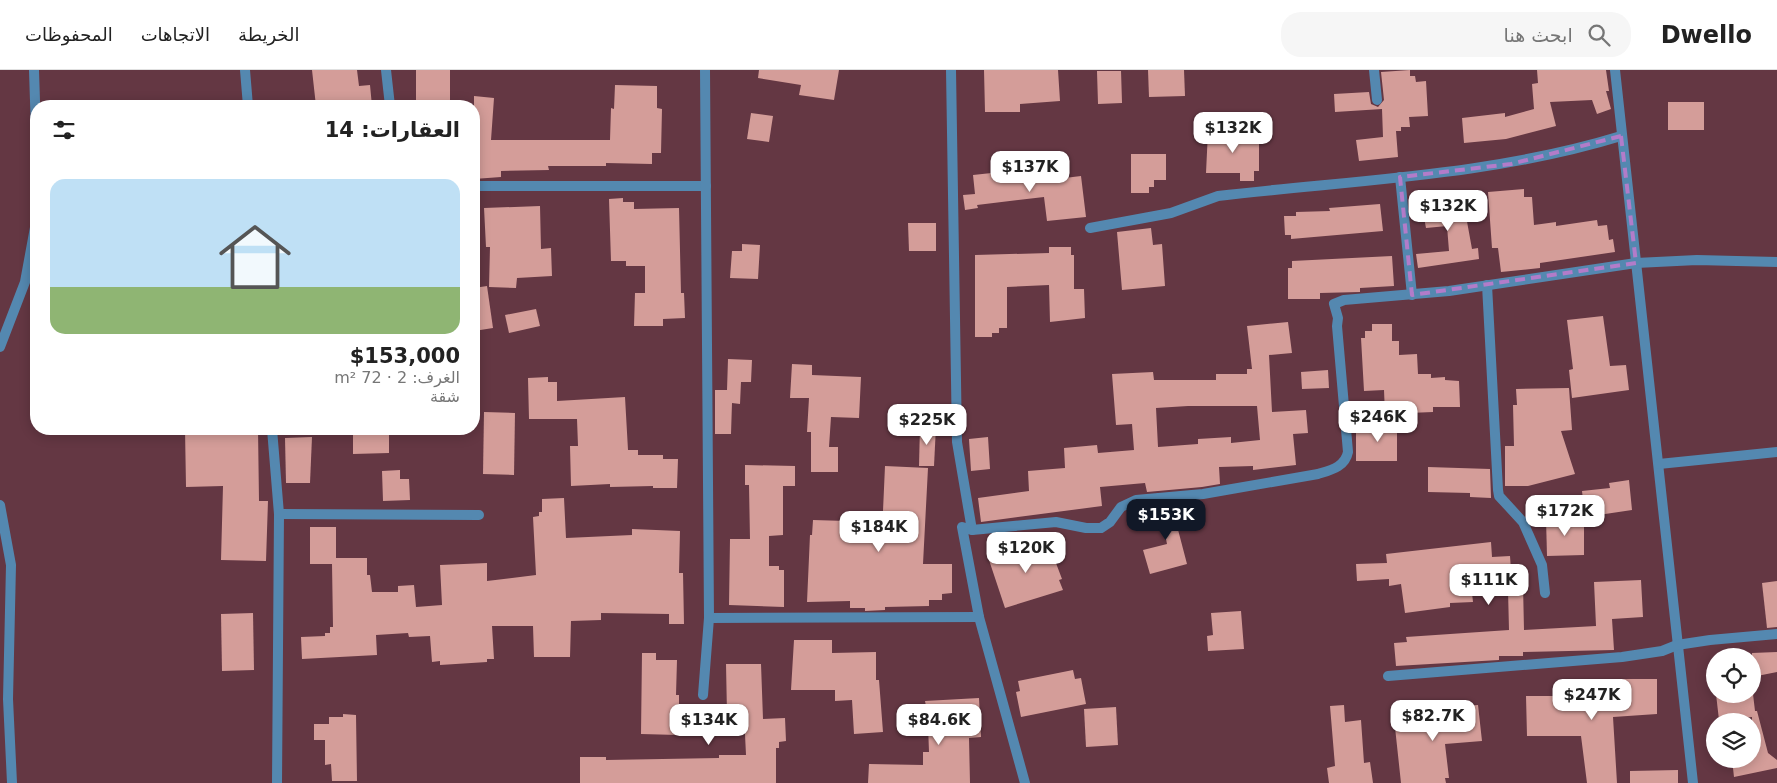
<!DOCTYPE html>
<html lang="ar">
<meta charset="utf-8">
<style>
:root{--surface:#fff;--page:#f6f6f6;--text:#222;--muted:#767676;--line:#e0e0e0;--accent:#111827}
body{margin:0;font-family:"DejaVu Sans",Vazirmatn,sans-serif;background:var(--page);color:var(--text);direction:rtl;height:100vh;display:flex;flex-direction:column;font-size:19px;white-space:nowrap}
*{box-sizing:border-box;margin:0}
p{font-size:16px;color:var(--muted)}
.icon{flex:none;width:28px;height:28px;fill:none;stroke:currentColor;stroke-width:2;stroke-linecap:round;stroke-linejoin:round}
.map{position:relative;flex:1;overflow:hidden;direction:ltr}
.details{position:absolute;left:30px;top:30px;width:450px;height:335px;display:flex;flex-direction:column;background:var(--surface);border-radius:20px;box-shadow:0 2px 12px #0003;direction:rtl}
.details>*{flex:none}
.fabs{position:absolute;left:1706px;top:578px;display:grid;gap:10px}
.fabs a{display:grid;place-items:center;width:55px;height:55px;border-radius:50%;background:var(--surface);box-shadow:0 2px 12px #0003;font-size:25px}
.price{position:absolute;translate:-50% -42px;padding:0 11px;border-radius:10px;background:#fff;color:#222;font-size:16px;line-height:32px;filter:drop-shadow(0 1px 2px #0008)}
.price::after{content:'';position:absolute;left:50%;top:30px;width:15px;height:11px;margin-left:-8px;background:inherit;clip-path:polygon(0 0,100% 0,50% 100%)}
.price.on{background:var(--accent);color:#fff}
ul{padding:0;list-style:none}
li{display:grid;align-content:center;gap:10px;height:265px;padding:0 20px}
li span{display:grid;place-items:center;height:155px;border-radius:15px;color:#555}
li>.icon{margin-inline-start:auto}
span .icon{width:90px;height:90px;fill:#fffc;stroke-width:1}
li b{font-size:21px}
h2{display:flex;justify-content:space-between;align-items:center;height:60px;padding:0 20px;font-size:21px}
header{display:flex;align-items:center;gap:30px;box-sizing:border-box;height:70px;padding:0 25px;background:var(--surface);border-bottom:1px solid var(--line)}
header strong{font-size:24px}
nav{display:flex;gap:28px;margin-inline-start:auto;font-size:18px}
.search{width:350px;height:45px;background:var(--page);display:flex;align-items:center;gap:12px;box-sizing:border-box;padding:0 18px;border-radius:20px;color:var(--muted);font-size:19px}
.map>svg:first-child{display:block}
</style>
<header>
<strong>Dwello</strong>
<div class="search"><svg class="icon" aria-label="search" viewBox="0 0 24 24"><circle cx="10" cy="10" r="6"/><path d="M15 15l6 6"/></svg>ابحث هنا</div>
<nav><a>الخريطة</a><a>الاتجاهات</a><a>المحفوظات</a></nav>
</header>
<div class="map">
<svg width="1777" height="713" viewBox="0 0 1777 713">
<rect width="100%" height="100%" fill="#643743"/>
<!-- building -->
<g fill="#d49d99" fill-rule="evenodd">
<path d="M312,0H357L359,16L370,15L372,36H316Z"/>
<rect x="416" y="0" width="34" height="33"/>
<path d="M759,0H839L834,30L799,25L801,15L758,8Z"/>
<path d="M984,0H1058L1060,31L1020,34V42H985Z"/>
<path d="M1148,0H1184L1185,26L1149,27Z"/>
<path d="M1410,0V6H1415L1416,12L1426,11L1428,46L1409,47L1410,57H1401V61H1396L1398,87L1359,91L1356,70L1383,67L1382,39L1335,42L1334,24L1369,22L1371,34L1378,37L1384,30L1381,2Z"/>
<path d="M1537,0H1606L1609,21H1606L1611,39L1597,44L1592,30L1550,32L1556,56L1506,69L1464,73L1462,48L1505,43V47L1534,39L1532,14L1538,13Z"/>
<path d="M1097,1H1121L1122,33L1098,34Z"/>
<path d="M615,15L657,16V38L662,39L661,83H652V94L606,93V96H548L549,100L501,101V107L474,109V26L494,28L491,70H610L611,38L614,39Z"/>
<rect x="1668" y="32" width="36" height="28"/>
<path d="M751,43L773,46L769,72L747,69Z"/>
<path d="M1208,61H1253V67H1259V101H1254V111H1240V103H1206Z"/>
<path d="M1131,84H1166V110H1154V117H1149V123H1131Z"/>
<path d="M1023,97L1024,113L1081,106L1086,147L1047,151L1044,127L977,135L978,138L965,140L963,125L975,124L973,105L1010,101V98Z"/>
<path d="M1524,119V127H1532L1534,155L1556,152V156L1597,150L1598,156L1607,155L1609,170L1613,169L1615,182L1540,193V198L1501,202L1498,178H1492L1488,122Z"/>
<path d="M1462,124L1472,179L1478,178L1479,189L1418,198L1416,184L1449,181L1447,156L1426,158L1421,132Z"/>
<path d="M623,128V132H634V139L679,138L681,223H684L685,248L663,249V256H634L635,223H645V196H626V191H611L609,129Z"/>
<path d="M1380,134L1383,161L1291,169V165H1285L1284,146H1296V142L1330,141L1329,138Z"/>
<path d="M540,136L541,179L551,178L552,206L517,208L516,218L489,217L490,177H486L484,138Z"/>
<path d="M908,153H936V181H909Z"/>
<path d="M1151,158L1153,175L1162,174L1165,216L1122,220L1117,162Z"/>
<path d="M742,174L760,175L758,209L730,208L732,181H742Z"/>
<path d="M1049,177H1071V185H1074V219H1084L1085,248L1050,252L1049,215L1007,217V258H999V263H992V267H975V185L1049,183Z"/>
<path d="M1392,186L1394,216L1360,218V222L1320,223V229H1288V198H1292V191Z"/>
<path d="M487,216L493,258L474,261V218Z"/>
<path d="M536,239L540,256L509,263L505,245Z"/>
<path d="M1603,246L1610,296L1626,295L1629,320L1572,328L1569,300L1573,299L1567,250Z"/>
<path d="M1288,252L1292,283L1269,285L1272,342L1306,340L1308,363L1293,364L1296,395L1253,400V396L1219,397L1220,414L1202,417L1147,422L1145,413L1100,417L1102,436L981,452L978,428L1029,421L1028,401L1065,398L1064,378L1097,375L1098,383L1134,380L1132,354L1116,355L1112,304L1153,302L1154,310H1216V304H1247V299H1252L1247,256ZM1188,336H1257L1260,370L1231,373V367L1198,369V374L1158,377L1156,338Z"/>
<path d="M1372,254H1392V271H1399V285L1417,284L1418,304H1431V308L1445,307V310L1459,311L1460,337H1433V342L1385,344L1384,320L1364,321L1361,268H1365V261H1372Z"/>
<path d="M728,289L752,290L751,312H741L740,334L732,333L731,364H715V320H727Z"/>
<path d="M792,294L812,295V305L861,307L859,348L831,347L829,377H838V402H811V362H807L809,328H790Z"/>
<path d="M1328,300L1329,318L1302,319L1301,302Z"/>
<path d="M548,307V312H557V331L625,327L628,380H638V385H663V389H678L677,418H653V416L610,417V414L571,416L570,376H578L577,349H529L528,308Z"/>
<path d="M1569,318L1572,360L1561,361L1575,404L1528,416H1505V376H1514L1513,335H1517L1516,319Z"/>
<path d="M484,342L515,343L514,405L483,404Z"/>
<path d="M1370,351H1397V391H1356V362H1370Z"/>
<path d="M920,356H936L934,396H919Z"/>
<path d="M185,359H258L259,431H268L266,491L221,490L223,416L186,417Z"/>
<path d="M353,359H389V383L353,384Z"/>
<path d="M312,367L310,413H286L285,368Z"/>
<path d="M988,367L990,399L971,401L969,369Z"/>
<path d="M745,395L795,396V416H783V465L769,466V496H779V500H784V537L729,535L730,469H750L749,415H745Z"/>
<path d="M885,396L928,398L923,494H952V523L942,524V530H929V536L885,537V540L865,541V538H850V531L807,532L810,465H812L813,450L880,452L881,441H883Z"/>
<path d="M1428,397L1490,399L1491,428L1470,427V423L1428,422Z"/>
<path d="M400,400V409H409L410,430L383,431L382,401Z"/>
<path d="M1629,410L1632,440L1585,447L1582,421L1610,418L1609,413Z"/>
<path d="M564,428L566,468L632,465V459L680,461L679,503H683L684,554H669V544L601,543V550L571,551L570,587H534L533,556H492L494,589H487V592L440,595V591L432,592L430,566L409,567L408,563L376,565L377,585L302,589L301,567L325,566V563H330V557H333L332,494H310V457H336V488H367V505H370L372,522H398V516L414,515L416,537L442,535L440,495L487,493V511L536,505L533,447L539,446V442H542V429Z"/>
<path d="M1177,433L1181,451L1176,452L1187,494L1150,504L1143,480L1167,474L1162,449L1152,451L1149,436Z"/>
<path d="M1546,448H1584V485L1547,486Z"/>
<path d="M1048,472L1062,509L1059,510L1063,520L1005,538L988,487L1016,478L1018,483Z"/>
<path d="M1491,472L1492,487L1510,486L1512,515H1523L1524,560L1596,556L1594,512L1641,510L1643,547L1612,549L1614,580L1523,582V586H1499V590L1396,596L1394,573L1407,572L1406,567L1509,560L1508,520L1472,523L1473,532L1450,533V537L1405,543L1401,514L1389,516V509L1357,511L1356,494L1387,493L1386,484Z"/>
<path d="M1777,511V557L1767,558L1762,513Z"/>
<path d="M1241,541L1244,579L1208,581L1207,566L1213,565L1211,543Z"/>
<path d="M253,543L254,600L222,601L221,544Z"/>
<path d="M794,570H832V583L876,582V610H879L883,662L854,664L852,630L835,631V620H791Z"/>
<path d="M1777,582V602L1752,607V583Z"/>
<path d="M642,583H656V590H677L676,625H679V636H681V656H678V665L641,664Z"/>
<path d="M726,594H761L763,649L785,648L786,671L779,672V678H776V713H580V687H606V690L719,688V685H746L744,644H727Z"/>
<path d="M1073,600L1075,609L1081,608L1086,634L1021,647L1016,622L1020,621L1018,611Z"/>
<path d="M1621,609H1657V644L1613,647L1617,713H1587L1581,666H1527L1526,626H1570V620H1621Z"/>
<path d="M1716,624H1753L1755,641H1757L1768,683L1777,690V698L1734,707L1732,689H1752V647L1719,650Z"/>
<path d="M979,628L981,667L969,668L970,713H868L869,694L923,695V682H929L928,655H924L923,637L926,636L925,631Z"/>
<path d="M1344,635L1345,652L1361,650L1364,693L1370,692L1373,713H1329L1327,698L1335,696L1330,636Z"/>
<path d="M1478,635L1482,671L1445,674L1449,708H1445L1446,713H1401L1394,648L1415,646V643L1454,639V637Z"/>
<path d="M1116,637L1118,675L1086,677L1084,639Z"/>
<path d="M343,644L356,645L357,711H332L331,694L325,695V670H314V654H329V647H343Z"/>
<path d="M1678,700V713H1630V701Z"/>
</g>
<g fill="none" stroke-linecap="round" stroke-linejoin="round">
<!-- minor -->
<g stroke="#5488b0" stroke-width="10">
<path d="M34,0L36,62"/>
<path d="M245,0L248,36"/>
<path d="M386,0L390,36"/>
<path d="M951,0L957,372L972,460L962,457L979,547L1025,713"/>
<path d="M1374,0L1377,30"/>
<path d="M1615,0L1693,713"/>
<path d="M1400,107L1412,225"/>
<path d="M474,116H706"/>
<path d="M1090,158L1171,143L1218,126C1353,110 1491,106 1621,66"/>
<path d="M1487,215L1498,420L1499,426L1523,452L1542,495L1545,523"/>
<path d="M0,277L25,212L36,152"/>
<path d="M272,359L279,444L277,713"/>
<path d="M1659,394L1777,382"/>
<path d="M0,435L11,495L8,629L12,713"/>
<path d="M279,444L479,445"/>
<path d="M972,460L1056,452L1086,458H1101L1110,452L1121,437L1136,430L1203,424L1318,404C1331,400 1345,397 1348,382L1337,256L1338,248L1334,234L1344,230L1449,221L1636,193L1697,190L1777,192"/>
<path d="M709,548L979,547"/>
<path d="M1388,606L1622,587L1662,581L1677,575L1710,570L1777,564"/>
<path d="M703,625L709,548L705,0"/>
</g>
</g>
<!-- marked area -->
<path fill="none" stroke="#b27cc9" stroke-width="4" stroke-dasharray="10 6" stroke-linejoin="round" d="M1621,66L1636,193L1412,225L1400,107L1511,94Z"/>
</svg>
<div class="fabs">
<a><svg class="icon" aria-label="locate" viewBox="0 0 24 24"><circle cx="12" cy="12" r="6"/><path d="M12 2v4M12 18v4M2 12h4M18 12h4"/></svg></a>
<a><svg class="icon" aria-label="layers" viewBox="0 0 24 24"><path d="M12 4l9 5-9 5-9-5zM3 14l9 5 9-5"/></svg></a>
</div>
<b class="price" style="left:1233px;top:84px">$132K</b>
<b class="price" style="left:1030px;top:123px">$137K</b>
<b class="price" style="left:1448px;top:162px">$132K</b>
<b class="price" style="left:1378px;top:373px">$246K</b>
<b class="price" style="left:927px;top:376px">$225K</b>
<b class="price" style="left:1565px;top:467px">$172K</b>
<b class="price on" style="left:1166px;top:471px">$153K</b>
<b class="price" style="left:879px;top:483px">$184K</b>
<b class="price" style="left:1026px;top:504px">$120K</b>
<b class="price" style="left:1489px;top:536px">$111K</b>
<b class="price" style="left:1592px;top:651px">$247K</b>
<b class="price" style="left:1433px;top:672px">$82.7K</b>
<b class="price" style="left:709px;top:676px">$134K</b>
<b class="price" style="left:939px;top:676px">$84.6K</b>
<section class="details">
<h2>العقارات: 14<svg class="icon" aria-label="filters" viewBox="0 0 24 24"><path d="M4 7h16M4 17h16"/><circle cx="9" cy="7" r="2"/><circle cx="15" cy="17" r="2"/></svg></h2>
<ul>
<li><span style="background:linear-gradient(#bfe0f5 70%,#8fb573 0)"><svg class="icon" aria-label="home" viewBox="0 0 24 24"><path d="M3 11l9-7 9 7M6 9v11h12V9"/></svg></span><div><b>$153,000</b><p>الغرف: 2 · 72 m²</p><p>شقة</p></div></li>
</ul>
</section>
</div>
